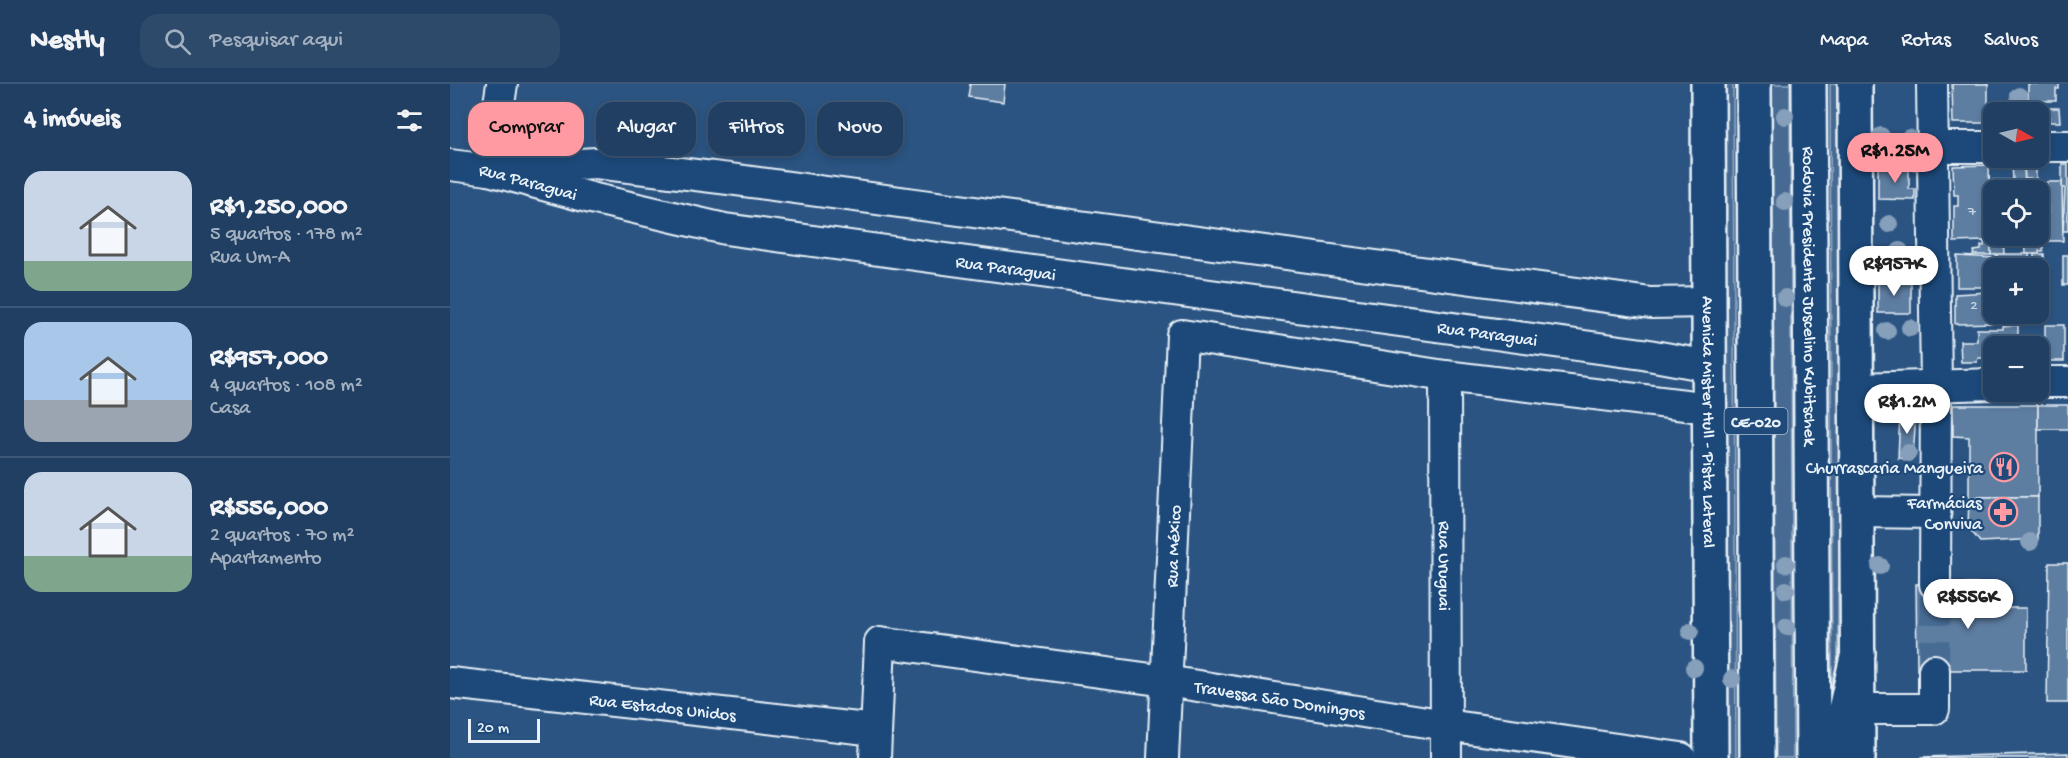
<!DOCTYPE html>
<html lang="pt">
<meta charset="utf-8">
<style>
:root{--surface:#203f62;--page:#2d4a6b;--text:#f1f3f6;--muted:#a2afbe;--line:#3d5877;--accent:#ff9aa2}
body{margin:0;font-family:"Gochi Hand",sans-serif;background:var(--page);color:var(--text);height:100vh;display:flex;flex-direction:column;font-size:22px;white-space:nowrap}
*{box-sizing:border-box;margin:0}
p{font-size:20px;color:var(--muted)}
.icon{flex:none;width:33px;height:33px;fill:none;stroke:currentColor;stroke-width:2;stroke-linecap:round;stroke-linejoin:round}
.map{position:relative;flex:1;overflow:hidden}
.side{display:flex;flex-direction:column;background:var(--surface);width:450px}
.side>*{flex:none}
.guide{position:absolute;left:18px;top:18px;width:570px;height:54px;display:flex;gap:12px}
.needle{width:39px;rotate:98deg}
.buttons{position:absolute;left:1533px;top:18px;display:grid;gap:12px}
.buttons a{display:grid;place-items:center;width:66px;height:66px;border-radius:12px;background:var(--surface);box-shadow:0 3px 9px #0003,0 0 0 2px var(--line);font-size:30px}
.scale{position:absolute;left:18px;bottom:15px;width:72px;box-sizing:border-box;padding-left:6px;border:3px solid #e8f1f8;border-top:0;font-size:16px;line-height:21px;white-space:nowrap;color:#e8f1f8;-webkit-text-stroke:4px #1f4a7a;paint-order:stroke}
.price{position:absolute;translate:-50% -51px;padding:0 14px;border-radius:21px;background:#fff;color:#222;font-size:20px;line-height:39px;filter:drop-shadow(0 2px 3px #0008)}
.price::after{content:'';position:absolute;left:50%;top:36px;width:18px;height:14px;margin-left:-9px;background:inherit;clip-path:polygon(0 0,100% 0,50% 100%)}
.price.active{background:var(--accent);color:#111}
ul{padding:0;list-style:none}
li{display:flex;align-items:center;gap:18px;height:150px;padding:0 24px}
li+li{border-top:2px solid var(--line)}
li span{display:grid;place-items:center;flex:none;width:168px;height:120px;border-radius:18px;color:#555}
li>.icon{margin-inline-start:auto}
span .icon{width:72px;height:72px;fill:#fffc;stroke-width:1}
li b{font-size:26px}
h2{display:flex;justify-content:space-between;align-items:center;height:72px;padding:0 24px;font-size:26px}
.chip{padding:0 21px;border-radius:18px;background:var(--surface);box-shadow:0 3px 9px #0003,0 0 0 2px var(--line);font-size:21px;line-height:54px}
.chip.active{background:var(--accent);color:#111}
header{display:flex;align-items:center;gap:36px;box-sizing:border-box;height:84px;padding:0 30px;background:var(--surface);border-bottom:2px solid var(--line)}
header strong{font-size:28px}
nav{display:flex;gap:33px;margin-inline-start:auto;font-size:21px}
.search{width:420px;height:54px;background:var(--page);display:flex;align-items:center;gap:15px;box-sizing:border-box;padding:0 21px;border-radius:18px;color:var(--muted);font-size:22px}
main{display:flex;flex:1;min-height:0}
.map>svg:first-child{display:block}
</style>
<header>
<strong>Nestly</strong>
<div class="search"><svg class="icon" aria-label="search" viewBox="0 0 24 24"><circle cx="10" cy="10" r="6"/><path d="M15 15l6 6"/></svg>Pesquisar aqui</div>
<nav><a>Mapa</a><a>Rotas</a><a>Salvos</a></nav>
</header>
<main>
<section class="side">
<h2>4 imóveis<svg class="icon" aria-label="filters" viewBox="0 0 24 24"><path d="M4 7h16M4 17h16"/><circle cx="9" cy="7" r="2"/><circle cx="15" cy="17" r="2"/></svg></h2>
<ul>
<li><span style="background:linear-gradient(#c9d6e8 75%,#7fa58c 0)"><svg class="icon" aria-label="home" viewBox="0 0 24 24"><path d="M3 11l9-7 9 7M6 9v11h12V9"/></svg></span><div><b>R$1,250,000</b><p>5 quartos · 178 m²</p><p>Rua Um-A</p></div></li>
<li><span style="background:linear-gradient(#a9c7e8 65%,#9aa5b1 0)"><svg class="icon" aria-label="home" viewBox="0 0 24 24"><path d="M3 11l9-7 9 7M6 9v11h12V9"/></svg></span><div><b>R$957,000</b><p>4 quartos · 108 m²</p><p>Casa</p></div></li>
<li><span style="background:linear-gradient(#c9d6e8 70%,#7fa58c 0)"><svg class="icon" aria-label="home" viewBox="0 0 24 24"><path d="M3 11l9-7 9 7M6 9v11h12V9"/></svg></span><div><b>R$556,000</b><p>2 quartos · 70 m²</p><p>Apartamento</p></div></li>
</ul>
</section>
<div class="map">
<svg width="1618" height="674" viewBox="0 0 1618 674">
<rect width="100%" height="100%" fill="#2b5482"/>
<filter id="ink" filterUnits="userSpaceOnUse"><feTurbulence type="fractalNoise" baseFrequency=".0167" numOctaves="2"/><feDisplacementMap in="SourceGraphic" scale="12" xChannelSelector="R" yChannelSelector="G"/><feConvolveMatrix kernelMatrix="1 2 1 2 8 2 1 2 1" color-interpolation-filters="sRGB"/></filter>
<g filter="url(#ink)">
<!-- green -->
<g fill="#476b93" stroke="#98aec6" stroke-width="1.5">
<path d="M1271,0H1283L1286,674H1274Z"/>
<path d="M1322,0H1340L1343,674H1326Z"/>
<path d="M1380,0H1393L1391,494L1388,508V601L1386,605L1382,602Z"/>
</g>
<!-- building -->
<g fill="#5d7da1" stroke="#e8f1f8" stroke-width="1.5">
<path d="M520,0H555L553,18L518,13Z"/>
<path d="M1502,0H1538V39H1503Z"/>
<path d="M1578,0H1609V5H1606V17H1578Z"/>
<path d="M1599,24H1609L1610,38H1599Z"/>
<path d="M1612,80H1618V147H1613L1615,104H1612Z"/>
<path d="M1539,81L1541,171H1523L1524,167L1531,166V162H1534V157L1504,158V122H1508V111H1504L1503,82Z"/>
<path d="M1562,81H1574L1575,106H1544V152L1575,153H1553L1554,170L1541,171L1540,130H1543V96H1563Z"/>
<path d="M1574,81H1586V95H1575Z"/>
<path d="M1428,83H1459V105H1465V116L1428,115Z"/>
<path d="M1597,98H1612L1613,157H1593V143H1598Z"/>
<path d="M1597,99L1598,143H1593V167H1589V170H1576L1575,152H1588V106H1575V100Z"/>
<path d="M1547,170H1579L1580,184H1544V203H1507V172L1547,174Z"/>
<path d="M1584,170H1594V205L1588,206V184H1584H1587V177H1584Z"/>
<rect x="1613" y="171" width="5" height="30"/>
<path d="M1428,197L1461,199V229H1428Z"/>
<path d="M1594,205V230H1584H1588V206Z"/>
<path d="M1540,208H1544V230H1583V238L1505,240V210Z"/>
<path d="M1568,241V262H1544V274H1528L1527,278H1511L1510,257H1527V245H1553V242Z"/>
<rect x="1595" y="241" width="19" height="36"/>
<path d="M1503,321H1588V413H1519V353L1503,352Z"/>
<rect x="1588" y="321" width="30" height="24"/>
<path d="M1450,328L1466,329L1463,375L1448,374Z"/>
<path d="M1519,413H1588V455L1530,458L1518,443Z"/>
<path d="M1599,479H1618V619H1597Z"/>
<path d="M1466,500H1543V524H1576V586H1467Z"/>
<path d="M1618,669V674H1472V673Z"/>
</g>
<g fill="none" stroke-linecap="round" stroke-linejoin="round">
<!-- minor-tunnel -->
<path stroke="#476c94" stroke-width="30" stroke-dasharray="30 15" stroke-linecap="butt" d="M1484,586L1485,500"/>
<!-- minor casing -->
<g stroke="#e8f1f8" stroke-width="34">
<g id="minor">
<path d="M1482,0L1486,302L1485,500"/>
<path d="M1588,62H1618"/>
<path d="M1482,63H1544"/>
<path id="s1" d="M0,81L39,86L141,114L275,145L1193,270L1259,282"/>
<path d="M63,84L146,79L279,95L1201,219L1259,218"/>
<path d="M39,86L52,0"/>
<path id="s2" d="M995,292L996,674"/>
<path d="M1588,298H1618"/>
<path d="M1407,304L1544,300"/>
<path d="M1408,428L1485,429"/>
<path id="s3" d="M0,599L426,646"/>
<path d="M1408,625H1484V586"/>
<path id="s4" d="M425,674L430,558L716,597L996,641L1231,674"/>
<path id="s5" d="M713,674L732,251L995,292L1260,324"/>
</g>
</g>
<!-- major casing -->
<g stroke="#e8f1f8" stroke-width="38">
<g id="major">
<path id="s6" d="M1258,0L1261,674"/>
<path d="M1405,0L1408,674"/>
</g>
</g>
<!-- highway casing -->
<g stroke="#e8f1f8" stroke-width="38">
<g id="highway">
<path d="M1304,0L1307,674"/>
<path id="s7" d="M1359,0L1363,674"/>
<path d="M1384,674L1408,569"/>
</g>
</g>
<!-- minor -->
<use href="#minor" stroke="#1f4a7a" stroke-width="30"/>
<!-- major -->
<use href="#major" stroke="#1f4a7a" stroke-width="33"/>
<!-- highway -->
<use href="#highway" stroke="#1f4a7a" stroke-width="33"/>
</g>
<!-- trees -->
<g fill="#869fbb">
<circle cx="1569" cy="12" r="9"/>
<circle cx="1335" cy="32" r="9"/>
<circle cx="1431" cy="52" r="9"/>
<circle cx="1459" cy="54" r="9"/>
<circle cx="1465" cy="78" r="9"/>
<circle cx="1335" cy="118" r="9"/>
<circle cx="1439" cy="140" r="9"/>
<circle cx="1450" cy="167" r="9"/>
<circle cx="1335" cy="214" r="9"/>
<circle cx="1460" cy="244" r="9"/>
<circle cx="1437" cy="247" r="9"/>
<circle cx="1460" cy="334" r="9"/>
<circle cx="1458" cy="369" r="9"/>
<circle cx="1580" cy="458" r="9"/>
<circle cx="1336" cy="480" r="9"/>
<circle cx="1430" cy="482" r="9"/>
<circle cx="1336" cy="506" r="9"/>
<circle cx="1337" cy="543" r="9"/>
<circle cx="1240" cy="547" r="9"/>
<circle cx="1244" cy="584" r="9"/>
<circle cx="1282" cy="595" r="9"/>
</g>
</g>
<!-- icons -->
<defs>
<g id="restaurant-ring" transform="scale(1.5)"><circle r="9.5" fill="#1f4a7a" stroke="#ff9aa2" stroke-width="1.5"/><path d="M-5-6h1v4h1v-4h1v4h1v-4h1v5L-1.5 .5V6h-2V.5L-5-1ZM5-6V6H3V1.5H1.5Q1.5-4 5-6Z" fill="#ff9aa2"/></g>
<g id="pharmacy-ring" transform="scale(1.5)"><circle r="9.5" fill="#1f4a7a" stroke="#ff9aa2" stroke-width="1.5"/><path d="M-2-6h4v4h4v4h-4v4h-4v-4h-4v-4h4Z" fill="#ff9aa2"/></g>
</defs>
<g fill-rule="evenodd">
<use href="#restaurant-ring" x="1554" y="383"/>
<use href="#pharmacy-ring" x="1553" y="428"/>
</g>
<g text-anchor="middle" stroke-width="4.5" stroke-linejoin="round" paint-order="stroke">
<!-- number labels -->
<g font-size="15" fill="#c5d4e2">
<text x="1522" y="131">7</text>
<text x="1524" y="225">2</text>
</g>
<!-- shield labels -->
<rect fill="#1f4a7a" stroke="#acbfd2" stroke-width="1.5" x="1274.5" y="324" width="63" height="26" rx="4.5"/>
<g font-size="16" font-weight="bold" fill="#e8f1f8">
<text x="1306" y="343">CE-020</text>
</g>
<!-- street labels -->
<g font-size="18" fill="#e8f1f8" stroke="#1f4a7a">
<text dy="6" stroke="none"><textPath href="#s1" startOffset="80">Rua Paraguai</textPath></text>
<text dy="6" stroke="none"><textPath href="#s1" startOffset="566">Rua Paraguai</textPath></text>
<text dy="6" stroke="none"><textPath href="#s7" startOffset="212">Rodovia Presidente Juscelino Kubitschek</textPath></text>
<text dy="6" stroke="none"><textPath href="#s1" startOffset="1052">Rua Paraguai</textPath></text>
<text dy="6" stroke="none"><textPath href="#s6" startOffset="338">Avenida Mister Hull - Pista Lateral</textPath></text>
<text dy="6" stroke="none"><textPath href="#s5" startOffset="212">Rua México</textPath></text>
<text dy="6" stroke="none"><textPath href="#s2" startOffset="190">Rua Uruguai</textPath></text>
<text dy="6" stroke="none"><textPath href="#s4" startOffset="520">Travessa São Domingos</textPath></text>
<text dy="6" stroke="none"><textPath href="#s3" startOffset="214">Rua Estados Unidos</textPath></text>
</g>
<!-- poi labels -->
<g font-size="18" fill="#e8f1f8" stroke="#1f4a7a" text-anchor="end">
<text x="1533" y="389">Churrascaria Mangueira</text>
<text x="1532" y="424">Farmácias<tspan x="1532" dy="21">Conviva</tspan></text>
</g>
</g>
</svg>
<div class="buttons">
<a><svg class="needle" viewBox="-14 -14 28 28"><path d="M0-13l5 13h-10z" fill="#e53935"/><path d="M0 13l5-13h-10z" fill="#a2afbe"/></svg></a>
<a><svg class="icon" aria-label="locate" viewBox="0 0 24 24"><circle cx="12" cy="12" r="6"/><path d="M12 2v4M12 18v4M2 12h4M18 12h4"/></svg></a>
<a>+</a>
<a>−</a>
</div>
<div class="scale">20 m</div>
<b class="price active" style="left:1445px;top:100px">R$1.25M</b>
<b class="price" style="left:1444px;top:213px">R$957K</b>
<b class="price" style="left:1457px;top:351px">R$1.2M</b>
<b class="price" style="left:1518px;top:546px">R$556K</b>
<div class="guide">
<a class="chip active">Comprar</a>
<a class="chip">Alugar</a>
<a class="chip">Filtros</a>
<a class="chip">Novo</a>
</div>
</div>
</main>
